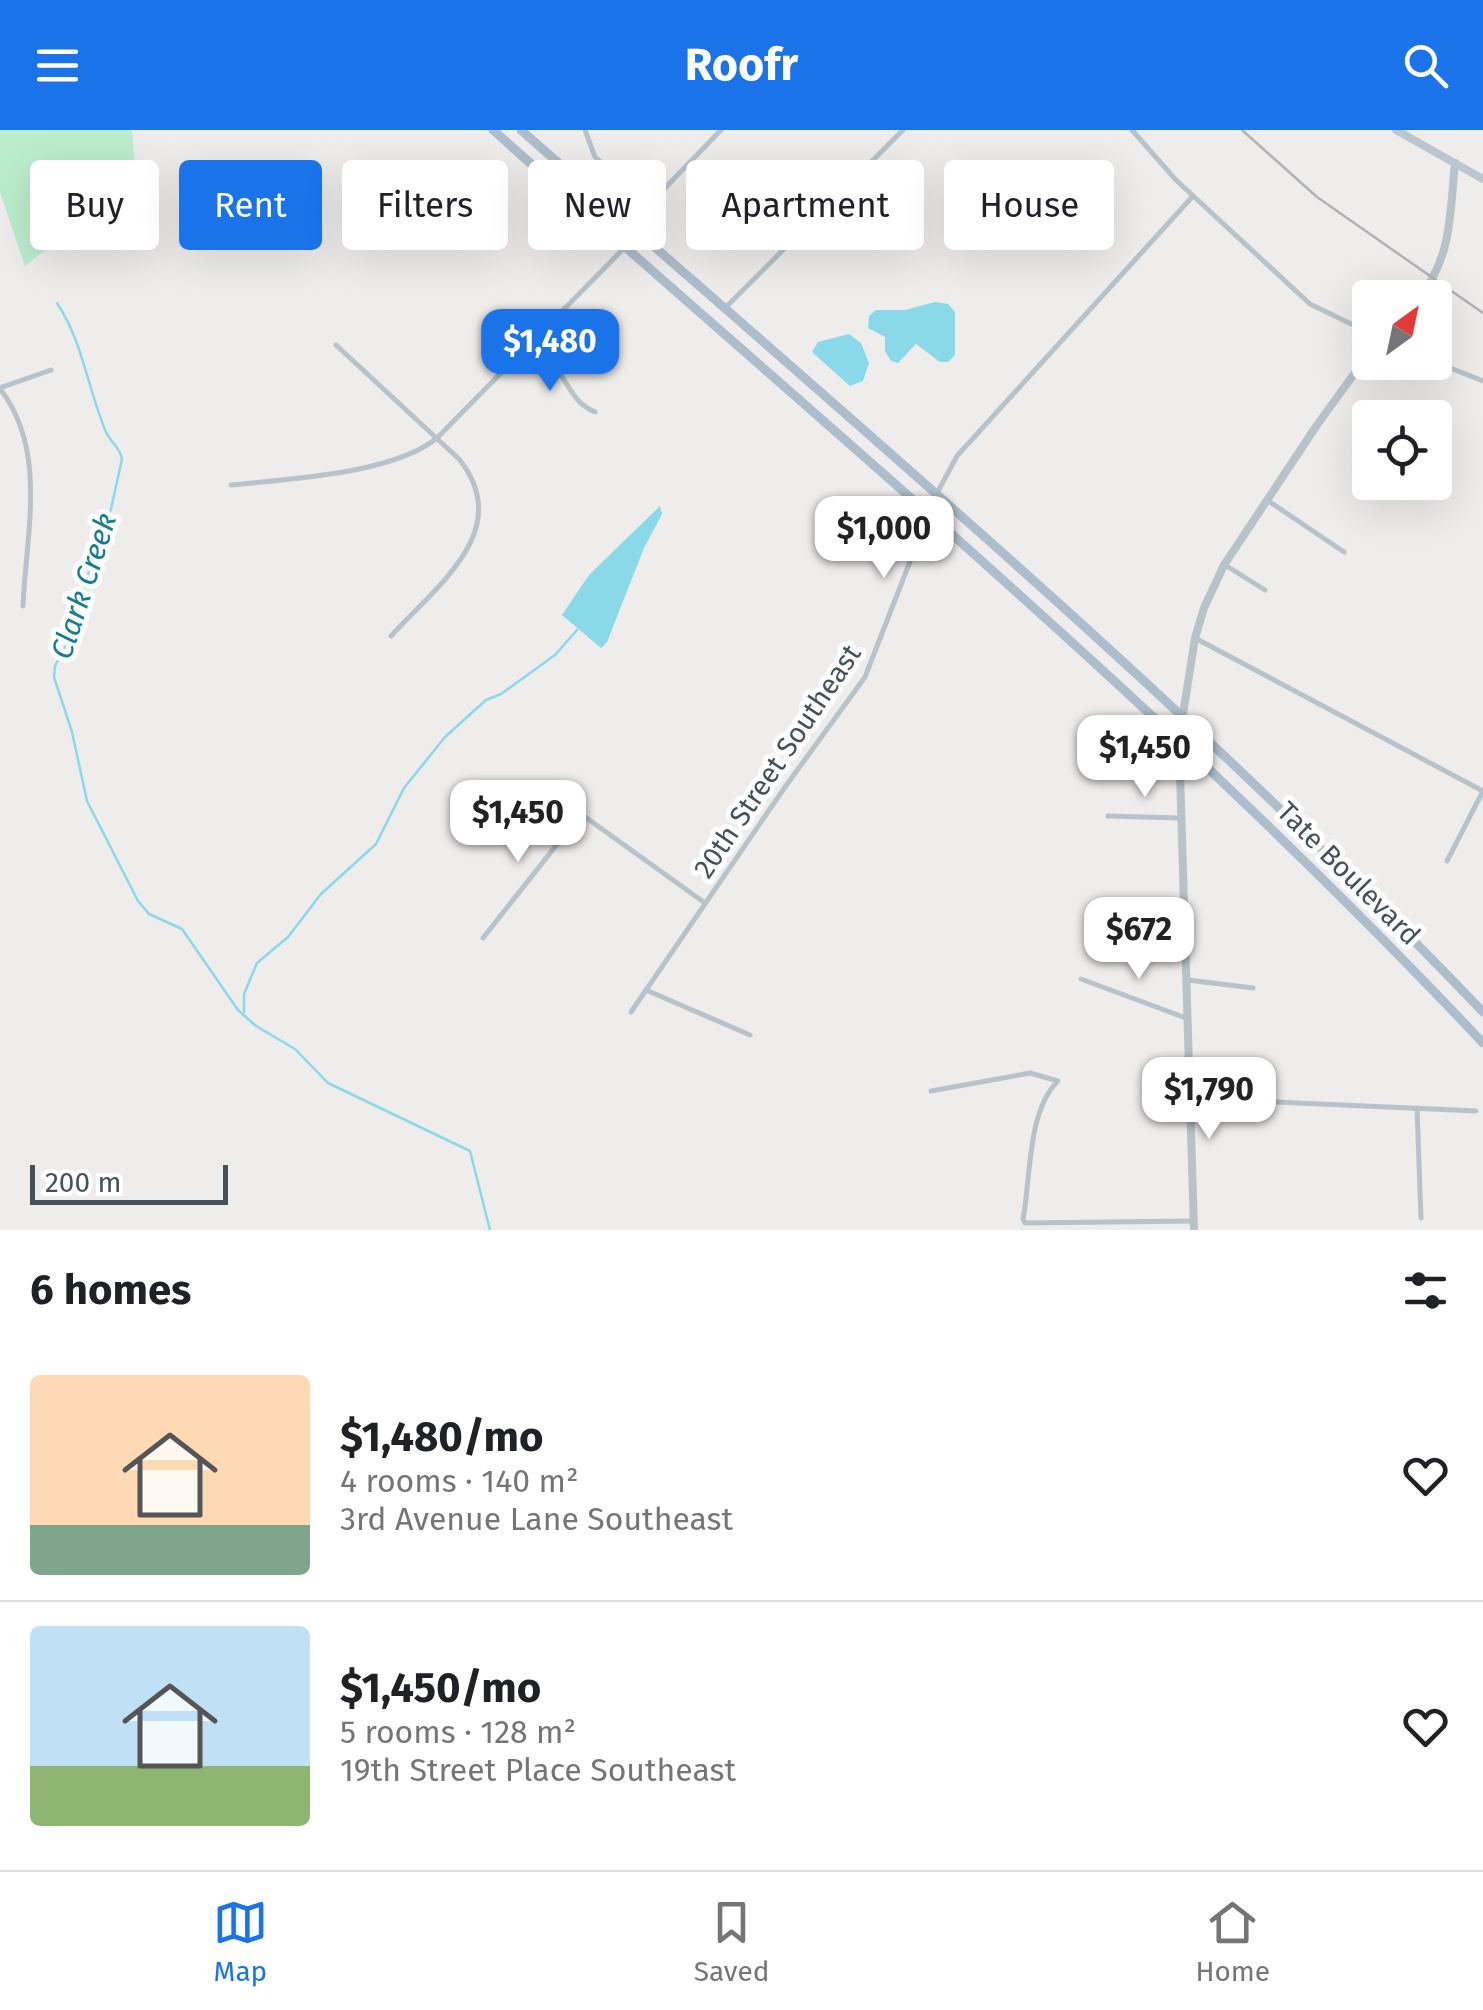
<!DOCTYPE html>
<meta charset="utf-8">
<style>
:root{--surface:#fff;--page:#f2f2f2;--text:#202124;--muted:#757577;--line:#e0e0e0;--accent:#1a73e8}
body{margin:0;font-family:"Fira Sans",sans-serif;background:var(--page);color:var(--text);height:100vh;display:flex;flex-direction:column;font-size:38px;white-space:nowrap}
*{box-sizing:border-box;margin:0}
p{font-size:32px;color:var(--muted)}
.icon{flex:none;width:55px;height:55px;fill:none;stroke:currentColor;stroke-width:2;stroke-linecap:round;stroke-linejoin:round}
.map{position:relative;height:1100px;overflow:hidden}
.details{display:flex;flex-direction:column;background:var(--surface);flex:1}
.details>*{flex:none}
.hud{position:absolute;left:30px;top:30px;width:1425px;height:90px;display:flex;gap:20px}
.needle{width:65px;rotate:33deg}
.controls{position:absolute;left:1352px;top:150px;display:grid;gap:20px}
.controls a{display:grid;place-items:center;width:100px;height:100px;border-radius:10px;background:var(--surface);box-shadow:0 10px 40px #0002;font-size:50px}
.scale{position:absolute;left:30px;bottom:25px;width:198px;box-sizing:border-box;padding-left:10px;border:5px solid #455159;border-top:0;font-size:28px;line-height:35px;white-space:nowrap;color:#455159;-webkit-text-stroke:8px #fff;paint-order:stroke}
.price{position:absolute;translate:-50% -85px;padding:0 22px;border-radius:20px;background:#fff;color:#222;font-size:32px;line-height:65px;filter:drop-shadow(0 2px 5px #0008)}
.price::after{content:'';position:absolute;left:50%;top:60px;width:30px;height:22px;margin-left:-15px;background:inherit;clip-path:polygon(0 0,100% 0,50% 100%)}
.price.active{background:var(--accent);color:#fff}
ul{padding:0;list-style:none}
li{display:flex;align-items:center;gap:30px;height:250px;padding:0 30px}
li+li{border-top:2px solid var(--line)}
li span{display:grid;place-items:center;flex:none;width:280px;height:200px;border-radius:10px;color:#555}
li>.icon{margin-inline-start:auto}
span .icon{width:120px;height:120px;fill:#fffc;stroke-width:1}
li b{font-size:42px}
h2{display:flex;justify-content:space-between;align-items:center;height:120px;padding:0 30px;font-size:42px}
.pill{padding:0 35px;border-radius:10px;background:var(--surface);box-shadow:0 10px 40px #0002;font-size:35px;line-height:90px}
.pill.active{background:var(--accent);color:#fff}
header{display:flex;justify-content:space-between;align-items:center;height:130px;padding:0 30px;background:var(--accent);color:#fff;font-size:45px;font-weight:700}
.dock{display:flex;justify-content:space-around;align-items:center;height:140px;border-top:2px solid var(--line);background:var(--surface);font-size:28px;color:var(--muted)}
.dock a{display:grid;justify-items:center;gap:5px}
.dock .active{color:var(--accent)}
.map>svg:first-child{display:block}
</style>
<header><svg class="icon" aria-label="menu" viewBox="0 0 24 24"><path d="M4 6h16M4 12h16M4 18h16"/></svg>Roofr<svg class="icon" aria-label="search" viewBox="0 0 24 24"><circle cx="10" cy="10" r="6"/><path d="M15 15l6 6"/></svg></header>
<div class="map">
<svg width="1483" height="1100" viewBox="0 0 1483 1100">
<rect width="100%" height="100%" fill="#efecec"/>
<!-- green -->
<path fill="#bbedcc" d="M0,0H132L136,49L25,136L0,62Z"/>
<!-- water -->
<g fill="#89d9e9">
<path d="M935,172L948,174L955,182V225L948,232H940L916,214L898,233L891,231L885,221V207L868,198L869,186L876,180H905Z"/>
<path d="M849,204L861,213L869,233L863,251L850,256L812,222L818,212Z"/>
<path d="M660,376L662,384L644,418L607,512L601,518L562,485L589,445Z"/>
</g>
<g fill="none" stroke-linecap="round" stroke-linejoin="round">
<!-- stream -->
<g stroke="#89d9e9" stroke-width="2.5">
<path d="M57,173C83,212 88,260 106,302C111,313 120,317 122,329L111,379L84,456L80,489L55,536L54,547L72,602L87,671L138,771L149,784L182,799L238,880L256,896L295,919L328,953L470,1021L490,1100"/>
<path d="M244,882V864L257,833L288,807L321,764L376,714L404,658L445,607L486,570L501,564L555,525L577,500"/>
</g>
<!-- minor -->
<g stroke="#b8c2c9" stroke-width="5">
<path d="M585,0L595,27L630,58L646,64L665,58L721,0"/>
<path d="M1132,0L1176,50L1310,174L1370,203"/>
<path d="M725,178L903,0"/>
<path d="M529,213C539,222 551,231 558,241C571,258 574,273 595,282"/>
<path d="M336,215L459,329C516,400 436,456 391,506"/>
<path d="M1435,232L1483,251"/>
<path d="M0,258L51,240"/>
<path d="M0,259C48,320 26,404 23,476"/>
<path d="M231,355C288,349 393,344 437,308L639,103"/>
<path d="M1267,370L1344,422"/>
<path d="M1225,435L1265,460"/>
<path d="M1195,508L1483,661"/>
<path d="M1108,686L1181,688"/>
<path d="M1447,731L1483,661"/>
<path d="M483,808L581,684L705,773"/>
<path d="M1081,849L1186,888"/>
<path d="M1188,850L1253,858"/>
<path d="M646,860L750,905"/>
<path d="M631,882L785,657L865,547L936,365L957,326L1193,66"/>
<path d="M931,961L1030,943L1058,951C1027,981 1031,1048 1023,1089L1025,1093L1193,1091"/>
<path d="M1189,968L1476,981"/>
<path d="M1417,978L1421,1088"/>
</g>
<!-- tertiary -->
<g stroke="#b8c2c9" stroke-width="8">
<path d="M1418,168C1452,131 1450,81 1455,33"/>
<path d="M1194,1100L1179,610L1195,508L1204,478L1224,435L1317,295L1370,222"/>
</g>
<!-- secondary -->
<path stroke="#bac6d0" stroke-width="8" d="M1396,0L1483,49"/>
<!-- primary -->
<g stroke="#acbdcb" stroke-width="9">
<path d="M493,0C828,299 1175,585 1483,913"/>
<path d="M521,0C848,288 1182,567 1483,882"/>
</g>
<!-- rail -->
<path stroke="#afb2b7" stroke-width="2.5" d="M1242,0L1317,67L1483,183"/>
</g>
<g text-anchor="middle" stroke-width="10" stroke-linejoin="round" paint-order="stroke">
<!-- street labels -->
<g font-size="28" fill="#455159" stroke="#fff">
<text transform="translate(777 631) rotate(-56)" y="10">20th Street Southeast</text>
<text transform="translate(1349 743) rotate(45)" y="10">Tate Boulevard</text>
</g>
<!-- water labels -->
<g font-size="30" font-style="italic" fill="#107e93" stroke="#fff">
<text transform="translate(84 456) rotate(-72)" y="10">Clark Creek</text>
</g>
</g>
</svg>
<div class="controls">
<a><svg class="needle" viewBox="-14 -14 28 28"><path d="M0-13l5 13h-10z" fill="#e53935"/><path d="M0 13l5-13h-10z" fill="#757577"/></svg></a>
<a><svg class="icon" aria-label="locate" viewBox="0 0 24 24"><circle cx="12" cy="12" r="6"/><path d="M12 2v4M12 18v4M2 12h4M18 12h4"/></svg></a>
</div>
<div class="scale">200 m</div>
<b class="price active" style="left:550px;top:264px">$1,480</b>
<b class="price" style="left:884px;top:451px">$1,000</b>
<b class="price" style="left:1145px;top:670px">$1,450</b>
<b class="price" style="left:518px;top:735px">$1,450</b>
<b class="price" style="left:1139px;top:852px">$672</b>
<b class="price" style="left:1209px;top:1012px">$1,790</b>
<div class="hud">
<a class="pill">Buy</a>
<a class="pill active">Rent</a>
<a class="pill">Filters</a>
<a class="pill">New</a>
<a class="pill">Apartment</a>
<a class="pill">House</a>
</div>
</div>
<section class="details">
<h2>6 homes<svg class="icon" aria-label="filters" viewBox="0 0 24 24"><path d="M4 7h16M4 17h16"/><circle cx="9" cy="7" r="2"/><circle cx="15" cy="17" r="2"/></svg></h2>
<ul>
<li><span style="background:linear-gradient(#ffd9b3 75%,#7fa58c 0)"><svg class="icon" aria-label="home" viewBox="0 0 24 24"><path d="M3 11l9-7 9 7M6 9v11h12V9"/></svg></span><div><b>$1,480/mo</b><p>4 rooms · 140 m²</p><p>3rd Avenue Lane Southeast</p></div><svg class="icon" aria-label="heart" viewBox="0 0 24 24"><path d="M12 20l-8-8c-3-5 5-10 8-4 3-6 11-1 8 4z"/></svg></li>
<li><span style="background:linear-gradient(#bfe0f5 70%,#8fb573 0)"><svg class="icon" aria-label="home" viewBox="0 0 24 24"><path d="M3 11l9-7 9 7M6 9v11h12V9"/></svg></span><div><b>$1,450/mo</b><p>5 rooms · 128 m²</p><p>19th Street Place Southeast</p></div><svg class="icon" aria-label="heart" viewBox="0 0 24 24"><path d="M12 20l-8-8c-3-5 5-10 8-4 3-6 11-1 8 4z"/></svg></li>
</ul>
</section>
<nav class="dock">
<a class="active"><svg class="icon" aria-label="map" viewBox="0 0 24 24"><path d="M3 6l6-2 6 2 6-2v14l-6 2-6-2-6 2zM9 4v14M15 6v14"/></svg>Map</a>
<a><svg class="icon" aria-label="saved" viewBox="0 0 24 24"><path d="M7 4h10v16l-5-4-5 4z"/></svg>Saved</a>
<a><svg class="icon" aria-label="home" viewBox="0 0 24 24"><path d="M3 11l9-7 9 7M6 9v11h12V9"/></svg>Home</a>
</nav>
